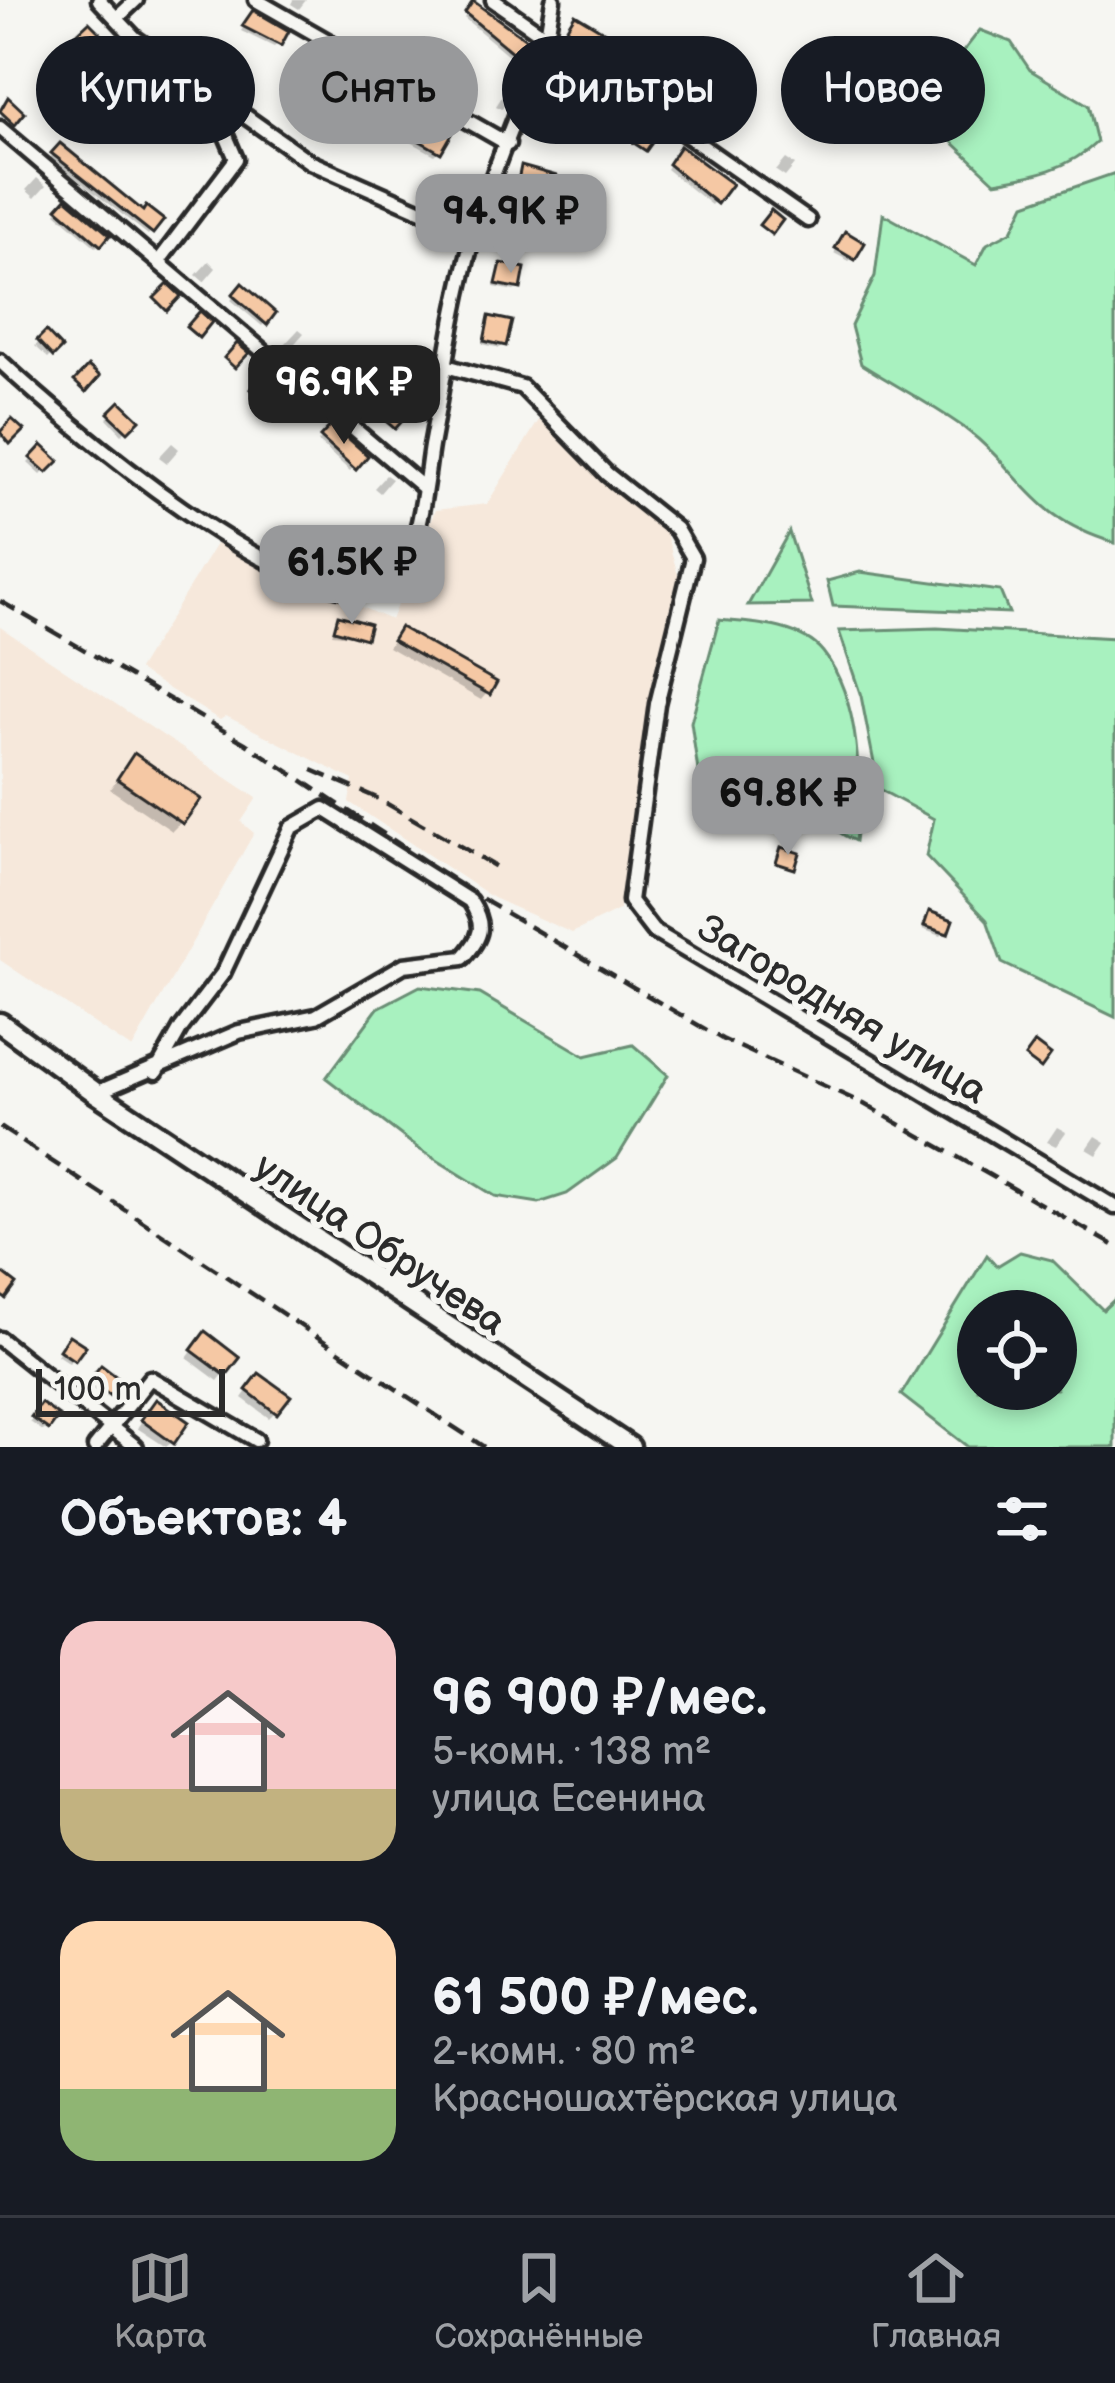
<!DOCTYPE html>
<html lang="ru">
<meta charset="utf-8">
<style>
:root{--surface:#171b24;--page:#242831;--text:#f1f3f6;--muted:#9ea1a6;--line:#363941;--accent:#98999b}
body{margin:0;font-family:"Balsamiq Sans",sans-serif;background:var(--page);color:var(--text);height:100vh;display:flex;flex-direction:column;font-size:45px;white-space:nowrap}
*{box-sizing:border-box;margin:0}
p{font-size:39px;color:var(--muted)}
.icon{flex:none;width:66px;height:66px;fill:none;stroke:currentColor;stroke-width:2;stroke-linecap:round;stroke-linejoin:round}
.map{position:relative;height:1447px;overflow:hidden}
.panel{display:flex;flex-direction:column;background:var(--surface);flex:1}
.panel>*{flex:none}
.hud{position:absolute;left:36px;top:36px;width:1044px;height:108px;display:flex;gap:24px}
.controls{position:absolute;left:957px;top:1290px;display:grid;gap:24px}
.controls a{display:grid;place-items:center;width:120px;height:120px;border-radius:50%;background:var(--surface);box-shadow:0 6px 18px #0003;font-size:60px}
.scale{position:absolute;left:36px;bottom:30px;width:189px;box-sizing:border-box;padding-left:12px;border:6px solid #2b2b2b;border-top:0;font-size:33px;line-height:42px;white-space:nowrap;color:#2b2b2b;-webkit-text-stroke:9px #f6f6f2;paint-order:stroke}
.price{position:absolute;translate:-50% -102px;padding:0 27px;border-radius:24px;background:var(--accent);color:#111;font-size:39px;line-height:78px;filter:drop-shadow(0 3px 6px #0008)}
.price::after{content:'';position:absolute;left:50%;top:72px;width:36px;height:27px;margin-left:-18px;background:inherit;clip-path:polygon(0 0,100% 0,50% 100%)}
.price.current{background:#222;color:#fff}
ul{padding:0;list-style:none}
li{display:flex;align-items:center;gap:36px;height:300px;padding:0 60px}
li span{display:grid;place-items:center;flex:none;width:336px;height:240px;border-radius:36px;color:#555}
li>.icon{margin-inline-start:auto}
span .icon{width:144px;height:144px;fill:#fffc;stroke-width:1}
li b{font-size:51px}
h2{display:flex;justify-content:space-between;align-items:center;height:144px;padding:0 60px;font-size:51px}
.tag{padding:0 42px;border-radius:54px;background:var(--surface);box-shadow:0 6px 18px #0003;font-size:42px;line-height:108px}
.tag.current{background:var(--accent);color:#111}
.tab-bar{display:flex;justify-content:space-around;align-items:center;height:168px;border-top:3px solid var(--line);background:var(--surface);font-size:33px;color:var(--muted)}
.tab-bar a{display:grid;justify-items:center;gap:6px}
.tab-bar .current{color:var(--accent)}
.map>svg:first-child{display:block}
</style>
<div class="map">
<svg width="1115" height="1447" viewBox="0 0 1115 1447">
<rect width="100%" height="100%" fill="#f6f6f2"/>
<filter id="ink" filterUnits="userSpaceOnUse"><feTurbulence type="fractalNoise" baseFrequency=".00833" numOctaves="2"/><feDisplacementMap in="SourceGraphic" scale="24" xChannelSelector="R" yChannelSelector="G"/><feConvolveMatrix kernelMatrix="1 2 1 2 8 2 1 2 1" color-interpolation-filters="sRGB"/></filter>
<g filter="url(#ink)">
<!-- built -->
<g fill="#f6e8db">
<path d="M539,420L666,533L680,582L652,698L619,910L572,933L493,898L349,802L353,780L226,716L220,720L138,670L216,544L391,620L435,510L487,504Z"/>
<path d="M0,627L257,798L241,822L254,833L132,1049L0,960Z"/>
</g>
<!-- green -->
<g fill="#a8f1bf" stroke="#6a8e75" stroke-width="3" fill-rule="evenodd">
<path d="M980,30L1011,42L1030,70L1088,105L1097,142C1069,169 1033,176 995,182L949,139L872,109L905,53L954,63Z"/>
<path d="M1115,173V543C1026,516 1026,474 963,427C931,404 894,385 861,364L851,326L875,276L883,214L976,265L987,244L1012,231L1025,204Z"/>
<path d="M789,532L812,604L748,605Z"/>
<path d="M860,572L1000,591L1009,613L833,606L827,581Z"/>
<path d="M719,620C751,623 800,624 823,652C860,698 863,786 855,841C829,829 827,819 810,808C774,787 739,782 699,778L691,722Z"/>
<path d="M937,628L1115,638V1017L1002,963L987,920L926,856L934,819L879,789L861,696L839,631Z"/>
<path d="M420,986L480,994L585,1056L633,1045L668,1075L617,1158L567,1194L539,1203L495,1196L419,1149L326,1078L378,1008Z"/>
<path d="M1020,1252L1052,1260L1103,1310L1115,1299V1447H968L901,1395L987,1255L997,1266ZM978,1311H1056V1389H978Z"/>
</g>
<!-- shadow -->
<g fill="#0003">
<path d="M293,0H306L299,9L291,4Z"/>
<path d="M470,9L529,46L520,65L464,18Z"/>
<path d="M250,18L278,44L274,47L241,31Z"/>
<path d="M571,21L629,75L625,79L563,37Z"/>
<path d="M89,26L100,38L85,54L73,42Z"/>
<path d="M307,50L328,70L325,74L301,60Z"/>
<path d="M413,59L420,63L412,76L405,72Z"/>
<path d="M550,70L583,95L579,99L559,86L553,95L540,89Z"/>
<path d="M507,89L511,91L502,109L496,106Z"/>
<path d="M371,95L397,104L383,124L362,112Z"/>
<path d="M675,95L685,101L675,115L665,109Z"/>
<path d="M8,101L21,113L9,126L0,118Z"/>
<path d="M420,126L439,151L435,155L411,142Z"/>
<path d="M60,147L142,214L160,221L148,235L50,158Z"/>
<path d="M676,154L728,185L711,205L666,169Z"/>
<path d="M786,159L795,165L785,177L776,171Z"/>
<path d="M522,169L550,189L539,191L526,220L510,215Z"/>
<path d="M37,178L46,186L35,198L26,190Z"/>
<path d="M66,202L106,236L96,247L56,213Z"/>
<path d="M842,239L853,258L849,261L834,253Z"/>
<path d="M209,261L216,268L204,282L196,275Z"/>
<path d="M501,266L518,288L514,291L494,287Z"/>
<path d="M242,288L272,314L262,326L231,300Z"/>
<path d="M490,320L503,344L500,348L482,344Z"/>
<path d="M299,329L304,333L289,350L284,345Z"/>
<path d="M46,336L58,348L48,358L35,346Z"/>
<path d="M326,358L334,365L323,378L315,370Z"/>
<path d="M120,405L136,420L122,434L107,418Z"/>
<path d="M332,428L364,456L350,471L318,442Z"/>
<path d="M172,443L179,449L167,463L159,457Z"/>
<path d="M42,449L55,461L41,475L28,463Z"/>
<path d="M386,475L392,479L380,493L374,488Z"/>
<path d="M338,619L363,637L332,634Z"/>
<path d="M400,630L487,693L481,700L388,647Z"/>
<path d="M126,766L181,822L172,831L110,789Z"/>
<path d="M929,915L945,932L941,936L922,929Z"/>
<path d="M1057,1127L1066,1132L1056,1146L1047,1142Z"/>
<path d="M1096,1136L1106,1142L1097,1155L1087,1149Z"/>
<path d="M66,1342L81,1346L69,1363L57,1355Z"/>
<path d="M199,1342L236,1358L218,1381L187,1358Z"/>
<path d="M101,1368L118,1381L104,1398L87,1385Z"/>
<path d="M253,1383L275,1412L269,1418L242,1398Z"/>
<path d="M150,1409L172,1442L166,1447L137,1428Z"/>
<path d="M38,1411L47,1428L43,1431L30,1422Z"/>
</g>
<!-- building -->
<g fill="#f5c8a4" stroke="#2b2b2b" stroke-width="3">
<path d="M473,1L533,44L525,63L465,13Z"/>
<path d="M253,10L289,31L281,46L242,26Z"/>
<path d="M575,14L645,56L631,77L564,32Z"/>
<path d="M89,22L105,38L90,52L74,36Z"/>
<path d="M310,43L338,59L331,72L303,56Z"/>
<path d="M553,62L593,84L585,97L564,83L559,93L542,84Z"/>
<path d="M374,88L401,103L390,122L363,107Z"/>
<path d="M8,97L25,113L15,125L0,111Z"/>
<path d="M614,102L628,111L616,129L602,120Z"/>
<path d="M423,119L452,134L441,153L413,137Z"/>
<path d="M648,124L659,133L646,151L634,143Z"/>
<path d="M60,143L143,211L146,206L164,220L153,234L51,153Z"/>
<path d="M680,146L732,184L717,204L668,164Z"/>
<path d="M521,166L557,176L553,191L543,188L533,218L512,211Z"/>
<path d="M66,198L110,235L101,246L57,208Z"/>
<path d="M771,210L783,220L772,235L759,225Z"/>
<path d="M845,231L865,243L855,260L835,248Z"/>
<path d="M501,263L525,268L521,289L496,284Z"/>
<path d="M242,283L276,313L267,325L232,295Z"/>
<path d="M168,284L181,296L167,311L154,298Z"/>
<path d="M200,311L212,322L199,338L186,327Z"/>
<path d="M489,316L512,321L506,346L484,341Z"/>
<path d="M46,331L62,348L53,357L37,340Z"/>
<path d="M237,343L249,353L235,368L224,358Z"/>
<path d="M88,366L100,376L86,392L74,381Z"/>
<path d="M267,370L279,380L263,399L251,389Z"/>
<path d="M353,378L367,391L354,406L339,393Z"/>
<path d="M298,395L311,407L297,422L284,410Z"/>
<path d="M120,401L140,420L128,432L108,413Z"/>
<path d="M393,404L407,416L395,429L381,417Z"/>
<path d="M12,419L24,430L10,444L0,432Z"/>
<path d="M332,424L368,456L356,470L320,437Z"/>
<path d="M42,445L59,461L47,473L30,458Z"/>
<path d="M338,615L370,624L366,639L334,630Z"/>
<path d="M400,627L497,682L490,695L392,640Z"/>
<path d="M134,753L201,799L183,824L117,779Z"/>
<path d="M781,847L800,853L795,869L776,863Z"/>
<path d="M929,911L953,920L948,934L924,926Z"/>
<path d="M1035,1043L1051,1055L1041,1069L1025,1057Z"/>
<path d="M0,1271L17,1284L6,1299L0,1295Z"/>
<path d="M205,1331L240,1358L226,1376L191,1350Z"/>
<path d="M69,1335L86,1346L75,1361L59,1350Z"/>
<path d="M101,1365L122,1381L110,1396L89,1380Z"/>
<path d="M259,1373L291,1396L277,1414L246,1390Z"/>
<path d="M156,1399L189,1422L174,1444L141,1420Z"/>
<path d="M41,1403L59,1416L49,1430L31,1417Z"/>
</g>
<g fill="none" stroke-linecap="round" stroke-linejoin="round">
<!-- street casing -->
<g stroke="#2b2b2b" stroke-width="21">
<g id="street">
<path d="M99,0L135,38L310,162L474,234"/>
<path d="M256,0L508,144"/>
<path d="M493,0L808,220"/>
<path d="M117,18L136,0"/>
<path d="M0,128L424,488"/>
<path d="M159,261L236,159L209,96"/>
<path d="M0,361C61,418 297,622 382,587C420,572 425,482 431,446C444,378 453,308 472,241C491,172 522,104 547,36L553,0"/>
<path d="M446,366L522,387L607,474L676,529L693,558L657,704L630,901L653,931L1115,1207"/>
<path d="M96,1093L239,1032L316,1016L404,965L463,958C482,937 486,926 470,901L324,809L291,828L223,973L181,1028L156,1072"/>
<path d="M0,1339L111,1427L150,1378L256,1440"/>
<path d="M95,1447L111,1427L136,1447"/>
</g>
</g>
<!-- secondary casing -->
<g stroke="#2b2b2b" stroke-width="27">
<path id="secondary" d="M0,1023L96,1093L630,1447"/>
</g>
<!-- street -->
<use href="#street" stroke="#f6f6f2" stroke-width="12"/>
<!-- secondary -->
<use href="#secondary" stroke="#f6f6f2" stroke-width="18"/>
<!-- rail -->
<g stroke="#2b2b2b" stroke-width="4.5" stroke-dasharray="18 9" stroke-linecap="butt">
<path d="M0,601L245,743L489,903L722,1039L864,1104L1115,1246"/>
<path d="M312,770L377,798L498,868"/>
<path d="M0,1127L484,1447"/>
</g>
</g>
</g>
<g text-anchor="middle" stroke-width="12" stroke-linejoin="round" paint-order="stroke">
<!-- street labels -->
<g font-size="39" fill="#2b2b2b" stroke="#f6f6f2">
<text transform="translate(843 1008) rotate(31)" y="14">Загородняя улица</text>
<text transform="translate(381 1243) rotate(34)" y="14">улица Обручева</text>
</g>
</g>
</svg>
<div class="controls">
<a><svg class="icon" aria-label="locate" viewBox="0 0 24 24"><circle cx="12" cy="12" r="6"/><path d="M12 2v4M12 18v4M2 12h4M18 12h4"/></svg></a>
</div>
<div class="scale">100 m</div>
<b class="price" style="left:511px;top:276px">94.9K ₽</b>
<b class="price current" style="left:344px;top:447px">96.9K ₽</b>
<b class="price" style="left:352px;top:627px">61.5K ₽</b>
<b class="price" style="left:788px;top:858px">69.8K ₽</b>
<div class="hud">
<a class="tag">Купить</a>
<a class="tag current">Снять</a>
<a class="tag">Фильтры</a>
<a class="tag">Новое</a>
</div>
</div>
<section class="panel">
<h2>Объектов: 4<svg class="icon" aria-label="filters" viewBox="0 0 24 24"><path d="M4 7h16M4 17h16"/><circle cx="9" cy="7" r="2"/><circle cx="15" cy="17" r="2"/></svg></h2>
<ul>
<li><span style="background:linear-gradient(#f6c9c9 70%,#c2b280 0)"><svg class="icon" aria-label="home" viewBox="0 0 24 24"><path d="M3 11l9-7 9 7M6 9v11h12V9"/></svg></span><div><b>96 900 ₽/мес.</b><p>5-комн. · 138 m²</p><p>улица Есенина</p></div></li>
<li><span style="background:linear-gradient(#ffd9b3 70%,#8fb573 0)"><svg class="icon" aria-label="home" viewBox="0 0 24 24"><path d="M3 11l9-7 9 7M6 9v11h12V9"/></svg></span><div><b>61 500 ₽/мес.</b><p>2-комн. · 80 m²</p><p>Красношахтёрская улица</p></div></li>
</ul>
</section>
<nav class="tab-bar">
<a class="current"><svg class="icon" aria-label="map" viewBox="0 0 24 24"><path d="M3 6l6-2 6 2 6-2v14l-6 2-6-2-6 2zM9 4v14M15 6v14"/></svg>Карта</a>
<a><svg class="icon" aria-label="saved" viewBox="0 0 24 24"><path d="M7 4h10v16l-5-4-5 4z"/></svg>Сохранённые</a>
<a><svg class="icon" aria-label="home" viewBox="0 0 24 24"><path d="M3 11l9-7 9 7M6 9v11h12V9"/></svg>Главная</a>
</nav>
